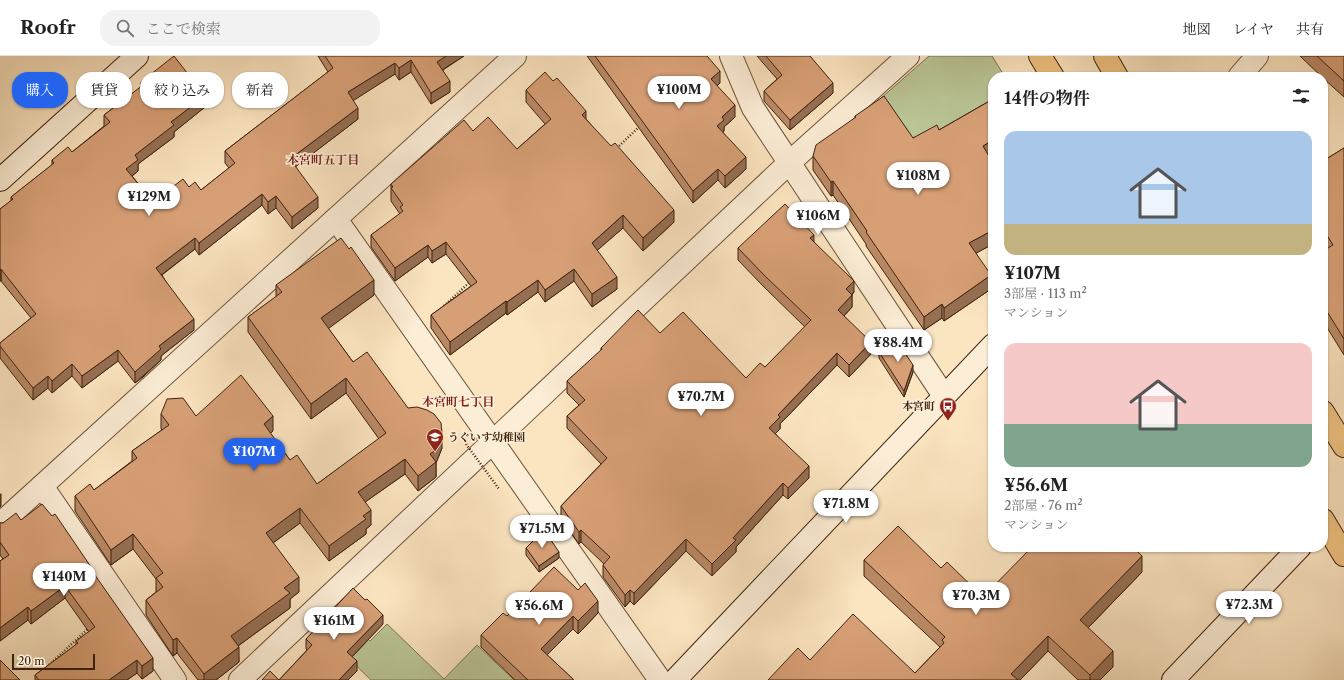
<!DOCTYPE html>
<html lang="ja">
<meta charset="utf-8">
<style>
:root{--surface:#fff;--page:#f2f2f2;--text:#222;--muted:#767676;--line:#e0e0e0;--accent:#2563eb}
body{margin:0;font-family:"Libre Caslon Text","Noto Serif JP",serif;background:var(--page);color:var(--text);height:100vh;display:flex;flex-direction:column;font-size:15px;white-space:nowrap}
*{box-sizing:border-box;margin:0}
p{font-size:13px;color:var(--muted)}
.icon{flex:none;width:22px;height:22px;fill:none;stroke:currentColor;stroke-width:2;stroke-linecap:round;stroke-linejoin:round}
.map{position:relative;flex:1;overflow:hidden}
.sheet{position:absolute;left:988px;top:16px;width:340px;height:480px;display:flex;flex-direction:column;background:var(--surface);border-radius:16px;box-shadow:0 1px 3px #0004}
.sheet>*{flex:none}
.guide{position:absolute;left:12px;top:16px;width:380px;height:36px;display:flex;gap:8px}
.scale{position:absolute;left:12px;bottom:10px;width:83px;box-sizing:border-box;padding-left:4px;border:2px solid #3e230f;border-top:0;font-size:11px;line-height:14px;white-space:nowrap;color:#3e230f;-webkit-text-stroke:3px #fcedd6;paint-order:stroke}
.price{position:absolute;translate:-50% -34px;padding:0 9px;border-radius:14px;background:#fff;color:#222;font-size:13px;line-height:26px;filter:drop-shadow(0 1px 2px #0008)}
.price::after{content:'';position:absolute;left:50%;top:24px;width:12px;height:9px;margin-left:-6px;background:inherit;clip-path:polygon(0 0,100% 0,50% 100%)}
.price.current{background:var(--accent);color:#fff}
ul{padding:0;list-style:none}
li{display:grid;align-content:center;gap:8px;height:212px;padding:0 16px}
li span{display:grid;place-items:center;height:124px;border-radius:12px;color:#555}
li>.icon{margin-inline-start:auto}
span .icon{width:72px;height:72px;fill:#fffc;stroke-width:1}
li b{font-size:17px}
h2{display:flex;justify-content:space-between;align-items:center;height:48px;padding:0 16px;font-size:17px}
.pill{padding:0 14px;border-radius:16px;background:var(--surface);box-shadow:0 1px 3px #0004;font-size:14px;line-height:36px}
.pill.current{background:var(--accent);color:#fff}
header{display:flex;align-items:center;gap:24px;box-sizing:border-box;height:56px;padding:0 20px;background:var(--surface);border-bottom:1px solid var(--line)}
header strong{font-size:19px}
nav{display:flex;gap:22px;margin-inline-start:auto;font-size:14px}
.search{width:280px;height:36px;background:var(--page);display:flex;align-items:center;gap:10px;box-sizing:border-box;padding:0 14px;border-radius:16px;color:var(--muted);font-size:15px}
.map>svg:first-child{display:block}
</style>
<header>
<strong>Roofr</strong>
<div class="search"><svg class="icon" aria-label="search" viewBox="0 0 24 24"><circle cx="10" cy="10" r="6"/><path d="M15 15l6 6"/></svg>ここで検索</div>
<nav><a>地図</a><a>レイヤ</a><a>共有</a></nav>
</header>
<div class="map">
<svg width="1344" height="624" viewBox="0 0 1344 624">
<rect width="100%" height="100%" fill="#fbe4c0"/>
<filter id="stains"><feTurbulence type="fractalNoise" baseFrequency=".005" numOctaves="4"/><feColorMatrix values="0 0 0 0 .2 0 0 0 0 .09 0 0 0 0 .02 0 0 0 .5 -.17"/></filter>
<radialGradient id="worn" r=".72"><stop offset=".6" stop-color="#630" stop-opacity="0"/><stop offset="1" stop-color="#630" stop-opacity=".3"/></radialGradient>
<!-- green -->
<g fill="#bac596" stroke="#7c7452">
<path d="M929,0H992L1005,21H993V46L914,90L880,43Z"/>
<path d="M337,553L370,585L387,568L444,623L477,589L514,624H371L318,573Z"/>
</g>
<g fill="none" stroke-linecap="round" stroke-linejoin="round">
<!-- street casing -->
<g stroke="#6d533b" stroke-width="24">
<g id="street">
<path d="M731,0L753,52L944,340"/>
<path d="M1239,21L1257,0"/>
<path d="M336,163L660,624"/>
<path d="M42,430L175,624"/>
<path d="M0,468L515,0"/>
<path d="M240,624L790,106L908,0"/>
</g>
</g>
<!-- secondary casing -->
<g stroke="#3e230f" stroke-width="24">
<g id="secondary">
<path d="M0,124L137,0"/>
<path d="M675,624L993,289"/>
<path d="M1173,624L1300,491"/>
</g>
</g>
<!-- primary casing -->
<g stroke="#3e230f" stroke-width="24">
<g id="primary">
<path d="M1040,0L1053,21"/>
<path d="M1105,0L1117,21"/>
<path d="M1323,356L1344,390"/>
<path d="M1323,464L1344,499"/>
</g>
</g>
<!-- path -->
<g stroke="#3e230f" stroke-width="2.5" stroke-dasharray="1 2" stroke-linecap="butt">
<path d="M617,92L641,69"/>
<path d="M444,250L470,226"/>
<path d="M49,609L90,571"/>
</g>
<!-- street -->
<use href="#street" stroke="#fcedd6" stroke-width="22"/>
<!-- secondary -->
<use href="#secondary" stroke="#fcedd6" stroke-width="22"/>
<!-- primary -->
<use href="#primary" stroke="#eec280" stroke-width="22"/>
<!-- path-bridge -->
<path stroke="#3e230f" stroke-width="2.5" stroke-dasharray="1 2" stroke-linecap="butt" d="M466,388L499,433"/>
</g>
<!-- wall -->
<g fill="#b98965" stroke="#3e230f">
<path d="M318,0H464L443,14L450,36L431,48L411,16L399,24L395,18L353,44L358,63L295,111L318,152L292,173L276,152L268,158L262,149L199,199L195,193L162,219L194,274L161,300V304L143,321L135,327L118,305L82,332L72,320L52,337L48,332L33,344L0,302V287L31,262L1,225L0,153L11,145V141L52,109V104L72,96L104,70V59L141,31V26L205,51L174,76V81L138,108V115L132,120L153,146L189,131L201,134L229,112L225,107V95L328,16Z"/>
<path d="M587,0H707L720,27L717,30L735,61L724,71V75L723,76L746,113L725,132L718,124L693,147Z"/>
<path d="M757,0H810L833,37L790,74L764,45V35L777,23Z"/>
<path d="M1300,0H1344V41L1323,22V21H1322Z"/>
<path d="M526,34L586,63L674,166L643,195L623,172L597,194L617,233L592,251L574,225L545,246L538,236L507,259L506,257L450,299L431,272V259L471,230L446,198L432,207L428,201L395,225L371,191V179L400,158L391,145V128L473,75L517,93L545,68L526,46Z"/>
<path d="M993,43V98L989,100L993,107V188L976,197L991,233L944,265L942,262L924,274L866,190V188L833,139L831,140L813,114V100L855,62V60L913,82L939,74Z"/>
<path d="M1344,92V299L1323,265V195L1325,194L1323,190V105Z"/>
<path d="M814,186L854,236L852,239V251L844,260L871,298L849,321L837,309L780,368V373L775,377L809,422L788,443L783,439L736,491V496L712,520L686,495L634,549L630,545L625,551L603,521V509L604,508L581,486L579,488L561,462V450L601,408L567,372V360L579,349L567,337V325L601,295V292L660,277L746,322L765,311L805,271L764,231L738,204V192Z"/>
<path d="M276,229L374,239L328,272L353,306L408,352L442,392L436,407V421L418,435L405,418L365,446L371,469L366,473V478L329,505L300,467L273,487L299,536L290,543V552L238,590L239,606L216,624H198L177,597L173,600L146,559V544L156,536V523L133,493L111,509L75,455V440L94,434L132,405V395L162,374L161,373V358L196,360L273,375L270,377L290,404L317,428L379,383L346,337L311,363L248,276V261L276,241Z"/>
<path d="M879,296L913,316L904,341L879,302Z"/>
<path d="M21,464L91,514L153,615L142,623L137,617L127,624H35V619L76,589V585L89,576L65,542L31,568L28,564L0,585V505L3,503L0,499V467H3Z"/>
<path d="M526,492L559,502L539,516L526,499Z"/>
<path d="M864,504L941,512L983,541L1142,516L1088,572L1113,611L1100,624H1078L1048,595L1020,624H768L810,604L915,617L940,591L864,520Z"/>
<path d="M598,557L578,578L573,573L547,599L574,624H515L481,591V579L507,560Z"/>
<path d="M383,568L352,601L357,615L348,624H262H279L307,594L306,593V583Z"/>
</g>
<!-- shaded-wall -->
<g fill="#966f53" stroke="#3e230f">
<path d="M446,0H464L437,17V6Z"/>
<path d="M411,4V16L399,24V12Z"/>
<path d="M395,7V18L348,48V36Z"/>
<path d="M720,15V27L711,35V23Z"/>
<path d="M450,25V36L431,48V37Z"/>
<path d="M833,27V37L790,74V64Z"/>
<path d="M205,40V51L174,76V81L138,108V115L126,125V113L135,99L171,66Z"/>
<path d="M735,49V61L724,71V75L717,82V70L722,61Z"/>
<path d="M358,52V63L290,115V103Z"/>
<path d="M586,55V68L582,59Z"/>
<path d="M993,84V98L983,104V90Z"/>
<path d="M746,101V113L725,132V120Z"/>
<path d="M718,113V124L693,147V135Z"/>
<path d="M833,125V139L831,140V126Z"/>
<path d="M262,138V149L199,199V187Z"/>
<path d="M276,140V152L268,158V146Z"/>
<path d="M318,141V152L292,173V161Z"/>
<path d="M674,154V166L643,195V182Z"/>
<path d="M623,159V172L592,199V187Z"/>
<path d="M993,174V188L969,201V187Z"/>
<path d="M814,179V191L810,182Z"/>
<path d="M195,182V193L156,223V212Z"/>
<path d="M446,186V198L432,207V195Z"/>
<path d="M428,189V201L395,225V212Z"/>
<path d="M1,213V225H0V214Z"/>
<path d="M574,213V225L545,246V234Z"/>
<path d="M991,219V233L944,265V252Z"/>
<path d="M617,221V233L592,251V238Z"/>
<path d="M374,224V239L321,278V262Z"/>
<path d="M538,224V236L507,259V246Z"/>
<path d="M854,225V236L846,245V233Z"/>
<path d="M852,239V251L838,266V254Z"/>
<path d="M506,245V257L450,299V286Z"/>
<path d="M942,248V262L924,274V261Z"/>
<path d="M194,263V274L161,300V304L135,327V316L159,290Z"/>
<path d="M871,286V298L849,321V309Z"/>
<path d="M118,294V305L82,332V320Z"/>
<path d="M837,297V309L780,368V373L769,384V372L778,359Z"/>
<path d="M72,308V320L52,337V325Z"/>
<path d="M913,309V316L904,341V335Z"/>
<path d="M48,320V332L33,344V332Z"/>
<path d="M346,322V337L311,363V348Z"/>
<path d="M273,360V375L264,383V368Z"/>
<path d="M442,377V392L436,407V421L418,435V420Z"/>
<path d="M405,403V418L358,451V436Z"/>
<path d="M809,410V422L788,443V432Z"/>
<path d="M783,427V439L736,491V496L712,520V508L733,482Z"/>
<path d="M0,438H1V450L0,451Z"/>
<path d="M300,452V467L266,492V477Z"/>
<path d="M371,454V469L366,473V478L329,505V490L363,460Z"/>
<path d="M581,474V486L579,488V476Z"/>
<path d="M133,478V493L111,509V494Z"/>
<path d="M686,483V495L634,549V537Z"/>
<path d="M559,496V502L539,516V510Z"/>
<path d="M1142,500V516L1080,580V564Z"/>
<path d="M299,521V536L290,543V552L231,595V580L284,532Z"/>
<path d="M65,530V542L31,568V555Z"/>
<path d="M630,534V545L625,551V539Z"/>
<path d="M598,545V557L578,578V565Z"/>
<path d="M28,551V564L0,585V572Z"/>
<path d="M383,559V568L347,606V596Z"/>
<path d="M573,560V573L541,605V593Z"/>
<path d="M1048,580V595L1020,624H1011V618Z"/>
<path d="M177,582V597L173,600V584Z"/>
<path d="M239,591V606L216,624H204V618Z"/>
<path d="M1113,595V611L1100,624H1090V619Z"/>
<path d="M153,602V615L142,623V610Z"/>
<path d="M137,604V617L127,624H109Z"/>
<path d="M357,605V615L348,624H339Z"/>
</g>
<!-- building -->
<g fill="#d79f76" stroke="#3e230f">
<path d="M174,0L205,40L171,66L174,69L135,99L138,104L126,113L153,146L183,123L189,131L195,126L201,134L235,107L225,95L333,12L325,0H446L437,6L450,25L431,37L411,4L399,12L395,7L348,36L358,52L290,103L318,141L292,161L276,140L268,146L262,138L199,187L195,182L156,212L194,263L159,290L161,293L135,316L118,294L82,320L72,308L52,325L48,320L33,332L0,290V287L36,258L1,213L0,214V153L13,143L11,141L54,107L52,104L68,91L72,96L110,66L104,59L143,29L141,26Z"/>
<path d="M595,0H707L720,15L711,23L735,49L722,61L724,64L717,70L746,101L725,120L718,113L693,135Z"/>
<path d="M766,0H810L833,27L790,64L764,35L782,19Z"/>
<path d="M1317,0H1344V25Z"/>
<path d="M545,16L553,25L557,22L586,55L582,59L611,90L615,87L674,154L643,182L623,159L592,187L617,221L592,238L574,213L545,234L538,224L507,246L506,245L450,286L431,259L477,226L446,186L432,195L428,189L395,212L371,179L403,155L400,151L403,149L391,132L393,131L391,128L464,64L473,75L488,61L517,93L551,63L526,34Z"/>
<path d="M884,40L913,82L937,69L939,74L993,43V84L983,90L993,107V174L969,187L991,219L944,252L942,248L924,261L866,176L867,175L833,125L831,126L813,100L816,89L856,61L855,60Z"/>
<path d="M1344,92V283L1323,249V195L1333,189L1323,173V105Z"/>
<path d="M785,148L814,179L810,182L854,225L846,233L852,239L838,254L871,286L849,309L837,297L778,359L780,361L769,372L809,410L788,432L783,427L733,482L736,484L712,508L686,483L634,537L630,534L625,539L603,509L610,501L581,474L579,476L561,450L607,402L567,360L585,344L567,325L602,293L601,292L638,254L660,277L683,256L746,322L760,307L765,311L811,264L764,219L738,192Z"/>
<path d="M341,182L349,193L351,191L374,224L321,262L353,306L367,296L408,352L417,351L427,354L434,358L441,367L442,377L436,394L430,398L436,406L418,420L405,403L358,436L371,454L363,460L366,463L329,490L300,452L266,477L299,521L284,532L290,537L231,580L239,591L204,618L177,582L173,584L146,544L163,531L156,522L163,517L133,478L111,494L75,440L90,428L94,434L137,402L132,395L169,369L161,358L167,343L183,342L196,360L241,319L273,360L264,368L290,404L297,399L317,428L386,377L346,322L311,348L248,261L282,236L276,229Z"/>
<path d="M897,285L913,309L904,335L879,296Z"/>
<path d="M42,448L52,460L55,458L91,511L90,512L153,602L142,610L137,604L109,624H39L35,619L78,587L76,585L95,571L65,530L31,555L28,551L0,572V505L9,499L0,486V467H3L16,457L21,464Z"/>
<path d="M898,470L941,512L947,506L983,541L1032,491H1133L1142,500L1080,564L1113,595L1090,619L1048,580L1011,618L1018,624H768L798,592L810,604L853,558L915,617L944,587L942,584L945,581L864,504Z"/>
<path d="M544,474L559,496L539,510L526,492Z"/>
<path d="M554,511L578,534L585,527L598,545L578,565L573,560L541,593L574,624H528L481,579L503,557L507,560Z"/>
<path d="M353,532L365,544L367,543L383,559L347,596L357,605L339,624H262L270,615L279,624L312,589L306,583Z"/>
<path d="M0,604L20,624H0Z"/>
</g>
<!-- icons -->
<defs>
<g id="bus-pin" transform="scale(0.9)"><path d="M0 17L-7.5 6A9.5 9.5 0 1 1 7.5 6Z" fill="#8f2418" stroke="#fcedd6"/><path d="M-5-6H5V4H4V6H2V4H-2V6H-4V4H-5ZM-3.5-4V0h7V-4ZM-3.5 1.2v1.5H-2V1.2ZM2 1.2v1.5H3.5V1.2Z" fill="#fff"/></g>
<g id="school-pin" transform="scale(0.9)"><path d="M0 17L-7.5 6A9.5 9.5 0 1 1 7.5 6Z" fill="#8f2418" stroke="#fcedd6"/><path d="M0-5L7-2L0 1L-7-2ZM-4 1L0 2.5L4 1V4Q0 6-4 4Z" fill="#fff"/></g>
</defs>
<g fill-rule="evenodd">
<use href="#bus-pin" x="948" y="350"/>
<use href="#school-pin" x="435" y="381"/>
</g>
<g text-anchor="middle" stroke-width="3.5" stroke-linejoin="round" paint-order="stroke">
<!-- poi labels -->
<g font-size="11" font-weight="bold" fill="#3e230f" stroke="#fcedd6" text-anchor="end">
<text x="935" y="354">本宮町</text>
<text x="448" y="385" text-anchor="start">うぐいす幼稚園</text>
</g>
<!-- neighbourhood labels -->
<g font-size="12" font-weight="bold" fill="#7a1f14" stroke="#fcedd6">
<text x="323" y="108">本宮町五丁目</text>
<text x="458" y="350">本宮町七丁目</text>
</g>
</g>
<rect width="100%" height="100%" filter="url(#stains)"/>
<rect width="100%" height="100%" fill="url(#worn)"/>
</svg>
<div class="scale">20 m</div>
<b class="price" style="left:679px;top:54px">¥100M</b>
<b class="price" style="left:918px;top:140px">¥108M</b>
<b class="price" style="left:149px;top:161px">¥129M</b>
<b class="price" style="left:818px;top:180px">¥106M</b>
<b class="price" style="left:898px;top:307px">¥88.4M</b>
<b class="price" style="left:701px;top:361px">¥70.7M</b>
<b class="price current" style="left:254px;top:416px">¥107M</b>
<b class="price" style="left:846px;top:468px">¥71.8M</b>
<b class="price" style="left:542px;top:493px">¥71.5M</b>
<b class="price" style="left:64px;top:541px">¥140M</b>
<b class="price" style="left:976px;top:560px">¥70.3M</b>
<b class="price" style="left:1249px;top:569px">¥72.3M</b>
<b class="price" style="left:539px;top:570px">¥56.6M</b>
<b class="price" style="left:334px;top:585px">¥161M</b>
<div class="guide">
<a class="pill current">購入</a>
<a class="pill">賃貸</a>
<a class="pill">絞り込み</a>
<a class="pill">新着</a>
</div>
<section class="sheet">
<h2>14件の物件<svg class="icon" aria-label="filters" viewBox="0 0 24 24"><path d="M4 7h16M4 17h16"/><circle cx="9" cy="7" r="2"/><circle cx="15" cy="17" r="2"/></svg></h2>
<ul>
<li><span style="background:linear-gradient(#a9c7e8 75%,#c2b280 0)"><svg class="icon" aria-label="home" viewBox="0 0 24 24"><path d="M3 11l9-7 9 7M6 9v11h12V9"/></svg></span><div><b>¥107M</b><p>3部屋 · 113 m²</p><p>マンション</p></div></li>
<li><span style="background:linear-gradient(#f6c9c9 65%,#7fa58c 0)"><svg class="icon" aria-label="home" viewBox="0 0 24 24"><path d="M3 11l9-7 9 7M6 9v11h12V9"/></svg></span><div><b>¥56.6M</b><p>2部屋 · 76 m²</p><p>マンション</p></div></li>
</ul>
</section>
</div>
